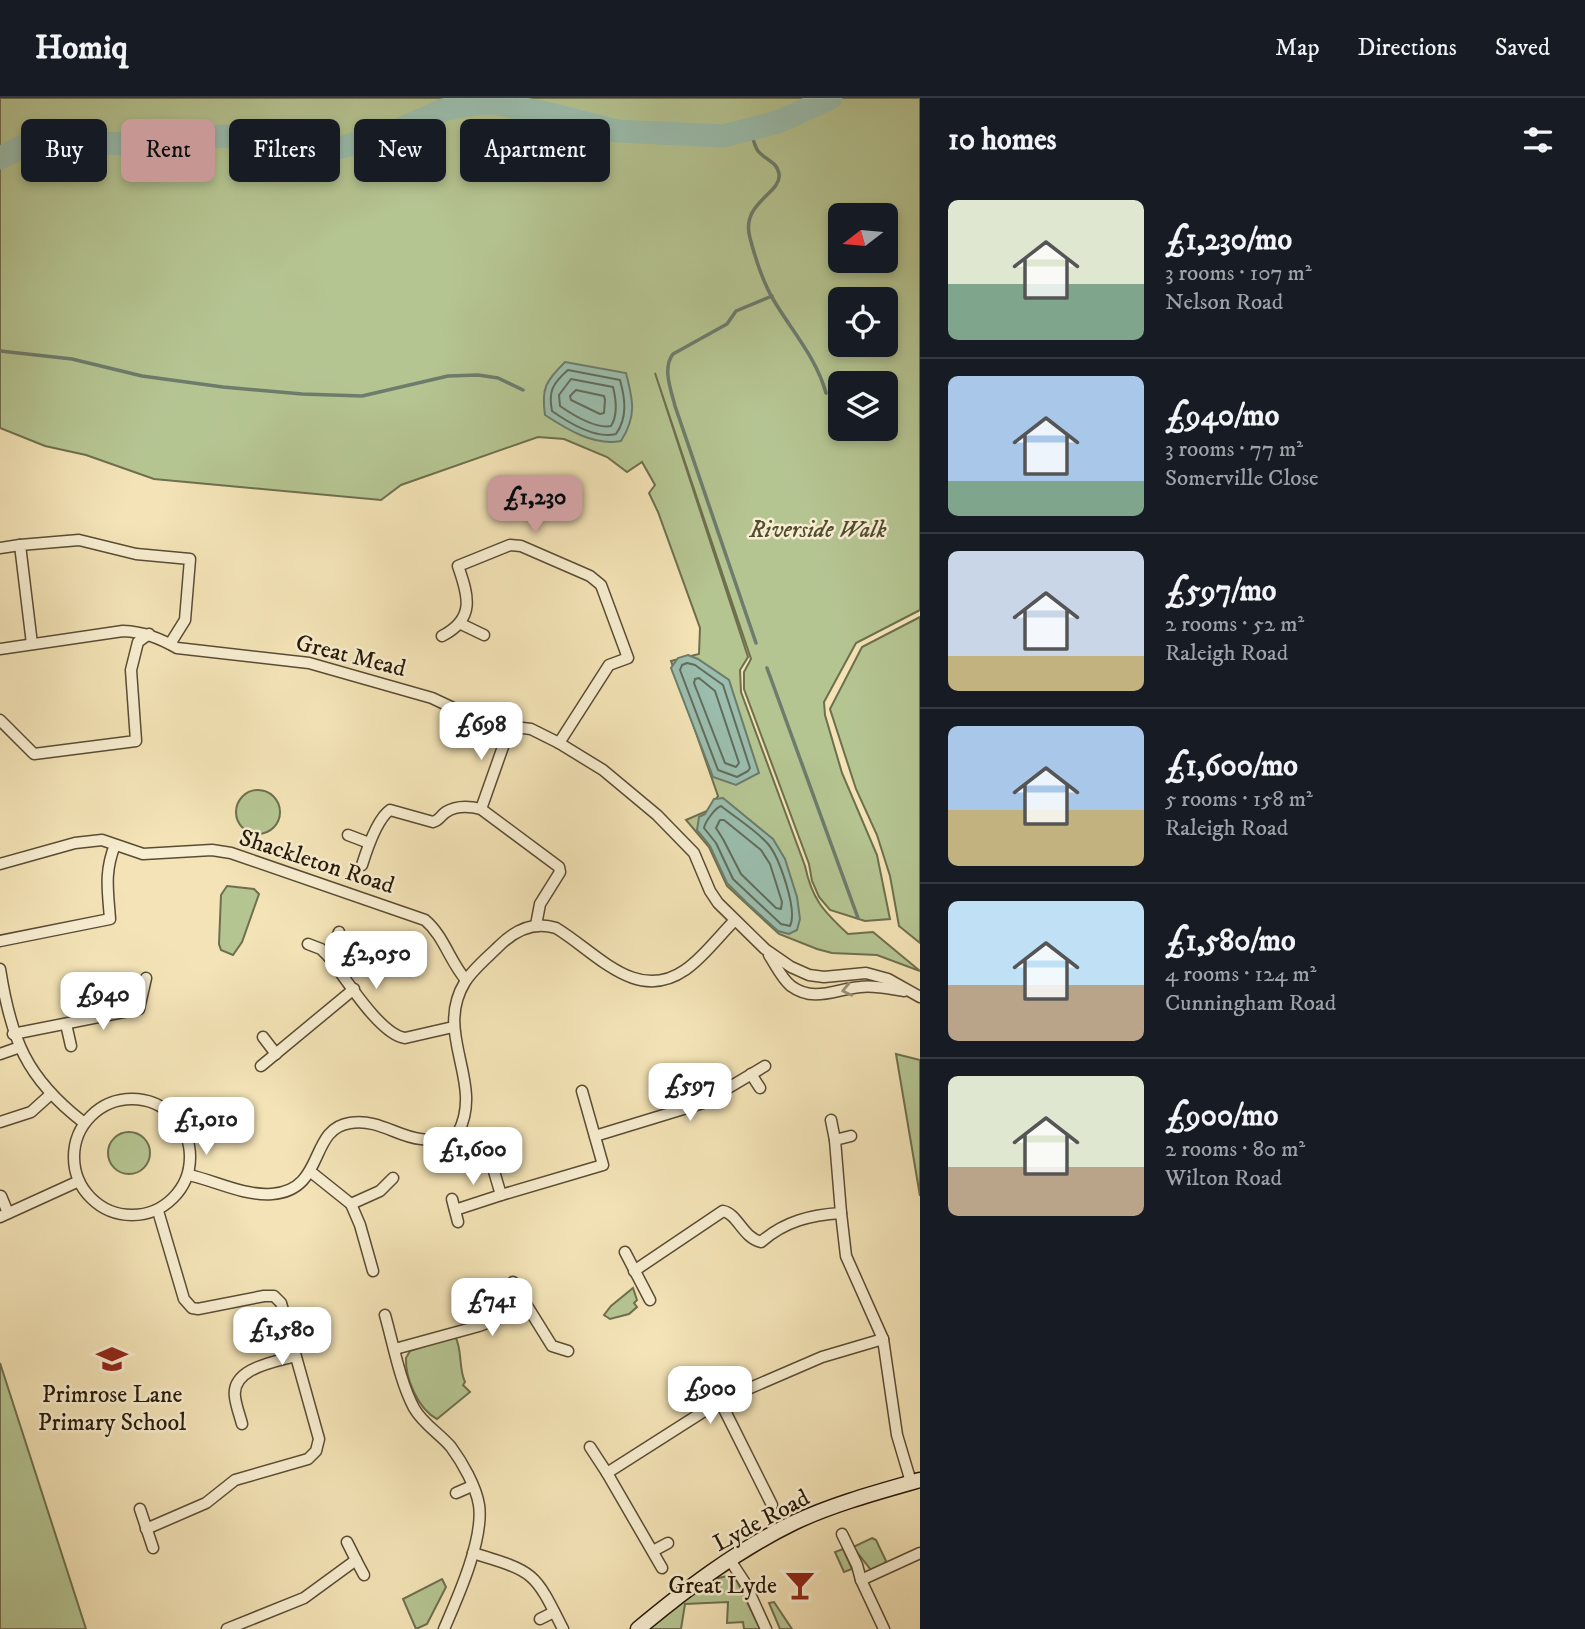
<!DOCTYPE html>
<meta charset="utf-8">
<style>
:root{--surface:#171b24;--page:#242831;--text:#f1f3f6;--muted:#9ea1a6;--line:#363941;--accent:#c59692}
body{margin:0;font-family:"IM FELL DW Pica",serif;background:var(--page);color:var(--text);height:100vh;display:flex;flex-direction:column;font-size:26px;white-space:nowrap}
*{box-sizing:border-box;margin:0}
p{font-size:23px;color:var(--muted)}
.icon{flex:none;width:38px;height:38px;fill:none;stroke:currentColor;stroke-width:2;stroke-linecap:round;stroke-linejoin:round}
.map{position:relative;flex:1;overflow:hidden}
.side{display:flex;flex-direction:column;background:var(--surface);width:665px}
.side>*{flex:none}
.banner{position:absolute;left:21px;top:21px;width:665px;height:63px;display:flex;gap:14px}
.needle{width:46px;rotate:254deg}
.fabs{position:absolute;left:828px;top:105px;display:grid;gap:14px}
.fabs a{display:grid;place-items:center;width:70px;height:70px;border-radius:10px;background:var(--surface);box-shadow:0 4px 10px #0003;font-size:35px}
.price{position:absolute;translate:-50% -60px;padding:0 16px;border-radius:14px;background:#fff;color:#222;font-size:23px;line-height:46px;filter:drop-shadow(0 2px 4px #0008)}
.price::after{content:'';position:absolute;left:50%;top:42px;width:21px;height:16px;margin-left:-10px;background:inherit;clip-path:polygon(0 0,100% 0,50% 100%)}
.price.selected{background:var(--accent);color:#111}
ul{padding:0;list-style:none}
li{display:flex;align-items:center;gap:21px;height:175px;padding:0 28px}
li+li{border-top:2px solid var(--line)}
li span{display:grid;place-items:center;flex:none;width:196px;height:140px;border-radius:10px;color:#555}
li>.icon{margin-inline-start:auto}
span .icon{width:84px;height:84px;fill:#fffc;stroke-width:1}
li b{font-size:30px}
h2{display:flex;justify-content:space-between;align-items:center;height:84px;padding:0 28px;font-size:30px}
.tag{padding:0 24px;border-radius:10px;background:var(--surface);box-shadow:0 4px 10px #0003;font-size:24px;line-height:63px}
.tag.selected{background:var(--accent);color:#111}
header{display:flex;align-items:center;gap:42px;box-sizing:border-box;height:98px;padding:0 35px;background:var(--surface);border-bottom:2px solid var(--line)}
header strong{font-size:33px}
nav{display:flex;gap:38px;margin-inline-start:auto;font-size:24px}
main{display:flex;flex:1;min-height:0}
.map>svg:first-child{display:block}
</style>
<header>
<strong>Homiq</strong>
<nav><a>Map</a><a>Directions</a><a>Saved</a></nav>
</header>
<main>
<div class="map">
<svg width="920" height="1531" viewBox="0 0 920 1531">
<rect width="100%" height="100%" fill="#f3e3b6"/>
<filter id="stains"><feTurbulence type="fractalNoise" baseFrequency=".00286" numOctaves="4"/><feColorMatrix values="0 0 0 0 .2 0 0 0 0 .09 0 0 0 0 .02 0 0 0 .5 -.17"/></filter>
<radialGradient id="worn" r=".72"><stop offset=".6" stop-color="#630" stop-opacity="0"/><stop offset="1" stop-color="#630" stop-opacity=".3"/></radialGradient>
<!-- green -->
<g fill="#b5c592" stroke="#6e6f4d" stroke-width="2" fill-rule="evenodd">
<path d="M0,0H920V512L856,545L824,604L825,617L842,675L877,757L890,821L865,823L830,812L819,799L812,783L809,766L744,591V574L751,561L655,275L748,559L740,572L741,594L805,768C812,801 823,813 848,836L873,834L920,873L877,857L832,855L817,851L779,836L727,788L709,749L686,722L707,713L718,698L671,563L699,556L700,530L658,414L649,395L655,387L642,364L627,374L607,359L564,341L538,339L401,387L381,402L154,381L86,357L45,348L0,330ZM840,117H886V163H840ZM840,201H886V247H840ZM840,285H886V331H840Z"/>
<path d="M920,519V845L899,828L890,778L877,737L856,691L830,611L862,549Z"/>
<circle cx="258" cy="714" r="22"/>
<path d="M227,788L254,791L259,796L242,844L233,857L221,852L219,846L221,797Z"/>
<path d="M896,956L920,962V1098Z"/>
<circle cx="129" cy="1055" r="21"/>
<path d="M633,1190L637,1202L634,1205L637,1209L629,1216L610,1221L604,1217L611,1208Z"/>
<path d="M455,1238C463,1253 458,1269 465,1284L463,1287L470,1294L437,1321C418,1311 405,1280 406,1260L410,1253Z"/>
<path d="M0,1265L86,1531H0Z"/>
<path d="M872,1440L876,1442L886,1463L884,1466L871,1472L853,1449Z"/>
<path d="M843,1451L852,1471L844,1474L835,1454Z"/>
<path d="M727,1478L737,1483L760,1531H744L743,1524L727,1525L728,1504L685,1506L681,1531H649C671,1513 698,1482 727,1478Z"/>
<path d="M442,1481L446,1489L427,1526L416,1531L403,1501Z"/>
<path d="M774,1504L792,1531H780L769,1505Z"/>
</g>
<!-- water -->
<g fill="#9bbeae" stroke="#6d7c6c" stroke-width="2">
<path d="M565,264L626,275C633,302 637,318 621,343C594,348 568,332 545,317C541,290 546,283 565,264Z"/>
<path d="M688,557L698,561L729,582L759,675L736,687L713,679L671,570L678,560Z"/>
<path d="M723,700L773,741L785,761L797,799L800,821L797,832L789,836L778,833L747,805L727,785L710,748L697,732L699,719L705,716L714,701Z"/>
</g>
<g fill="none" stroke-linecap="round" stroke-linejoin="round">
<!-- shore -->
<g stroke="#616c5b" stroke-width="2">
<path d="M568,272L620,282C625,300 628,319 616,336C596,341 569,325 552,313C548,293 553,285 568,272Z"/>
<path d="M571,281L613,289C616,301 618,317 611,328C596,331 573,317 560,308L559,297Z"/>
<path d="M576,292L604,298L605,302L604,315L600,316L571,302L570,298Z"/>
<path d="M687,565L695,567L723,587L750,670L748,673L737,679L718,672L680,572L682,567Z"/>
<path d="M695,581L699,580L715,593L739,665L736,669L725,665L694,585Z"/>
<path d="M721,708C736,720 756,732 768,746C779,759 798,812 790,828L781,826L733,781L716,745L704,730C705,724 715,710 721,708Z"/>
<path d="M720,722H724L761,752L770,766L782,804L781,811L776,810L741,776L723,741L716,730Z"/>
</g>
<!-- stream -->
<g stroke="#6d7c6c" stroke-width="3.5">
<path d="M750,33C753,38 754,48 758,53C765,62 777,63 779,76C782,96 740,104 750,140C755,159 763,184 773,201C791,232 816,259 826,295"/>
<path d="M0,253L72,261L142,278L223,289L302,296L362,298L448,278L478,277L498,280L523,292"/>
<path d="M756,545L675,308C671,292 662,270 673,256L727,226L736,213L772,198"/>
<path d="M767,570L858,820"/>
</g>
<!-- river -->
<path stroke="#9bbeae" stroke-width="23" d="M0,60L21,49L66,45L148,46L223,38L319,51L339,50L387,37L443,12L472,6L492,5L546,15L617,33L723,38L778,24L831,0"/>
<!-- street casing -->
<g stroke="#5a4c34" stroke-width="13">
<g id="street">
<path d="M0,450L20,447"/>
<path d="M461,526L484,537"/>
<path d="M442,538C475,521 469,499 458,468L510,447L521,448L590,478L601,487L628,560L609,567L559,645"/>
<path d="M32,546L20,447L79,442L136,456L190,461L185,522L170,546"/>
<path d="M0,551L123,533C144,534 159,540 177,550L309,565L432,600L468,617L498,627L531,631L559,645L603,672L657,717L694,755L710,793L718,805L765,851L791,869L809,877L824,879L866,875L888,881L920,899"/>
<path d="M0,622L34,656L136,643L131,572L138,544L149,536"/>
<path d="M481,711L510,629"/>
<path d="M348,737L369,745"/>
<path d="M0,766L75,745L102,742L143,756L212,752L231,755L425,822C444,838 450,864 466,882"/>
<path d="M362,767C367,751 377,721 390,712L433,724C440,722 440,718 446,714C457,707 469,708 481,711L559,769L560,774L540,806L536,827"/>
<path d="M0,843L110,821C108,793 104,774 115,747"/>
<path d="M308,846L321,851L329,859C345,879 380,937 405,940L453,929"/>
<path d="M769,857C775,866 782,881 791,888C814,905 836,891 860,889C875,887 890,891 904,893"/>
<path d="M329,859L339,834"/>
<path d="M0,871C11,941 26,980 83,1024"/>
<path d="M66,926L71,948"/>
<path d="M13,936L139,911L146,880"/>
<path d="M263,939L276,956"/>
<path d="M0,956L20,949"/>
<path d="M261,968L354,891"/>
<path d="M751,976L760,990"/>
<circle cx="132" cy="1059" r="58"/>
<path d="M0,1024L31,1014L51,996"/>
<path d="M458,1035L491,1063L501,1097L603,1067L582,993"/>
<path d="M595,1038L703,1005L765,968"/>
<path d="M835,1042L851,1038"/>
<path d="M311,1074L351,1106L360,1127L373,1173"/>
<path d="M189,1077C216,1083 244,1098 272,1096C326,1092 308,1031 350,1025C391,1019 407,1056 458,1035C485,984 433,936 465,884C473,871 488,859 499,848C515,832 534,823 556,830C596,854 636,906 685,872C702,861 720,837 735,822"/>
<path d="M1,1098L8,1115"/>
<path d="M452,1101L458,1124"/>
<path d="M351,1106L380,1093L393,1080"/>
<path d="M455,1112L501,1097"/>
<path d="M841,1115L846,1158L883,1241L897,1337L911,1384"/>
<path d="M0,1119L79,1083"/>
<path d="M625,1154L650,1202"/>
<path d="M634,1173L723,1113C738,1116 742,1139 761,1144C785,1123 811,1117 841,1115L835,1042L831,1022"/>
<path d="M513,1184L524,1203"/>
<path d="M385,1217C393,1245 400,1284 414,1310C423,1326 439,1335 451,1349C462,1364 476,1388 479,1407C484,1441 458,1499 444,1531"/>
<path d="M395,1251L479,1228L497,1221L524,1203L552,1248L568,1253"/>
<path d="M720,1303L772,1407"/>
<path d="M242,1326C240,1318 236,1308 235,1299C231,1270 275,1264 295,1258"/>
<path d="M590,1349L607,1375"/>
<path d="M456,1395L472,1388"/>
<path d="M140,1411L153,1450"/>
<path d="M146,1431L206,1405L235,1382L308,1361L316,1353L319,1341L281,1205L274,1198H264L198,1211L192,1210L184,1201L158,1113"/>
<path d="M842,1436L857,1467L861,1482"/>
<path d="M653,1453L668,1445"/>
<path d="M473,1455C535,1474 534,1473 563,1531"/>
<path d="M356,1462L364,1477"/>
<path d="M730,1462L745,1485L766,1531"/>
<path d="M662,1470L607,1375L720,1303L822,1259L883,1241"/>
<path d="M540,1521L554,1514"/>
<path d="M227,1531L304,1500L356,1462L347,1444"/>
<path d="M884,1531L861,1482L920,1455"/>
</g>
</g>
<!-- secondary casing -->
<g stroke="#271908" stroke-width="17">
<path id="secondary" d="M638,1531C686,1491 736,1453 793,1425C833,1406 878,1394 920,1382"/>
</g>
<!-- street -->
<use href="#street" stroke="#f7edd0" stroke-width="10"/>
<!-- secondary -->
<use href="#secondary" stroke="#f7edd0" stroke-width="14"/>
</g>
<!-- one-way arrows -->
<defs><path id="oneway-chevron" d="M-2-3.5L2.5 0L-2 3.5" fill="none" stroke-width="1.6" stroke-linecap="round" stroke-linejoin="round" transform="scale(1.75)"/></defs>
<use stroke="#998e76" href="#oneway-chevron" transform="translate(847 892) rotate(167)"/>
<!-- icons -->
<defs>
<g id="school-bare" transform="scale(2.415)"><path d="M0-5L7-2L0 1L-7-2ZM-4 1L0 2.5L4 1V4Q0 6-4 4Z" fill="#8f2418" stroke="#f7edd0" stroke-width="2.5" paint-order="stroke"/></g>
<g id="bar-bare" transform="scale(2.415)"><path d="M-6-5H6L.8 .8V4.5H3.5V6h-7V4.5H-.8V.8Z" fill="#8f2418" stroke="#f7edd0" stroke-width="2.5" paint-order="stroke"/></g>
</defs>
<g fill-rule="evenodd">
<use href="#school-bare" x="112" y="1261"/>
<use href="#bar-bare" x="800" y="1487"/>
</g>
<g text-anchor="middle" stroke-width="5" stroke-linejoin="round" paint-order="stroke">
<!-- park labels -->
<g font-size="24" font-style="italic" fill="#524d31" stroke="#f7edd0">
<text x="818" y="439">Riverside Walk</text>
</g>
<!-- street labels -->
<g font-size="24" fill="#271908" stroke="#f7edd0">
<text transform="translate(351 557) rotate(14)" y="8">Great Mead</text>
<text transform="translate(317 763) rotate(18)" y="8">Shackleton Road</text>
<text transform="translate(761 1422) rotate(-28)" y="8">Lyde Road</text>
</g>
<!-- poi labels -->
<g font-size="24" fill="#271908" stroke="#f7edd0">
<text x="112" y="1304">Primrose Lane<tspan x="112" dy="28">Primary School</tspan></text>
<text x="777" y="1495" text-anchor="end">Great Lyde</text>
</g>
</g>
<rect width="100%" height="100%" filter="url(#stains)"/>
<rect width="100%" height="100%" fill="url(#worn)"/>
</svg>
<div class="fabs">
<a><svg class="needle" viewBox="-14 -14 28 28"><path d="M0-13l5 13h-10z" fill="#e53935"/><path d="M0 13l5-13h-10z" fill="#9ea1a6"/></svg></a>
<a><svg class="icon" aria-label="locate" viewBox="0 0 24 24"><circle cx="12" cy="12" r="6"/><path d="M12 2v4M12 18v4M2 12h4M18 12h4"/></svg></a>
<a><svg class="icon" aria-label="layers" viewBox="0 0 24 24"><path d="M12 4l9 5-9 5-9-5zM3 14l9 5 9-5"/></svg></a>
</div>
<b class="price selected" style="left:535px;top:437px">£1,230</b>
<b class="price" style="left:481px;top:664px">£698</b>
<b class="price" style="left:376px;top:893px">£2,050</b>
<b class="price" style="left:103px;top:934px">£940</b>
<b class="price" style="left:690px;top:1025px">£597</b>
<b class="price" style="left:206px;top:1059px">£1,010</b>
<b class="price" style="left:473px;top:1089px">£1,600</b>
<b class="price" style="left:492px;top:1240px">£741</b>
<b class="price" style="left:282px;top:1269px">£1,580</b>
<b class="price" style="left:710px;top:1328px">£900</b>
<div class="banner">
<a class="tag">Buy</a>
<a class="tag selected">Rent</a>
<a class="tag">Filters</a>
<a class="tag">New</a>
<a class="tag">Apartment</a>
</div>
</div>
<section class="side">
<h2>10 homes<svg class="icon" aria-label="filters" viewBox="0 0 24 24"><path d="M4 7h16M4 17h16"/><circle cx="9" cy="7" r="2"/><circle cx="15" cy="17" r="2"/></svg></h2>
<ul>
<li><span style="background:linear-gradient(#dfe7d0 60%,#7fa58c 0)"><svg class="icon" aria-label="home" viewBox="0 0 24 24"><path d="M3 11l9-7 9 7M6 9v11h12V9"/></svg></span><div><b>£1,230/mo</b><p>3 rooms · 107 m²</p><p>Nelson Road</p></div></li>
<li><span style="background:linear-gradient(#a9c7e8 75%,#7fa58c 0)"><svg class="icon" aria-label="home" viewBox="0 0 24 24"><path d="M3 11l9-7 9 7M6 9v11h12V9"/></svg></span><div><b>£940/mo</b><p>3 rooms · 77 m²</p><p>Somerville Close</p></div></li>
<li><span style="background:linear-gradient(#c9d6e8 75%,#c2b280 0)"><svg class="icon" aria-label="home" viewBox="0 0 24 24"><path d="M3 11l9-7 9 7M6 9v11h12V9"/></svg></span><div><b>£597/mo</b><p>2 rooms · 52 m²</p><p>Raleigh Road</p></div></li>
<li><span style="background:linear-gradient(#a9c7e8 60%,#c2b280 0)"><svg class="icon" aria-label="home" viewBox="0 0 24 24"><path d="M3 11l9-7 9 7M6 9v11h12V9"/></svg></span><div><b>£1,600/mo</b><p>5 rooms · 158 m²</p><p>Raleigh Road</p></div></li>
<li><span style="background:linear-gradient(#bfe0f5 60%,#b9a48a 0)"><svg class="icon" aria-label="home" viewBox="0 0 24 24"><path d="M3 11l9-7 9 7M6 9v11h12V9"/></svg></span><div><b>£1,580/mo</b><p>4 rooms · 124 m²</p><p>Cunningham Road</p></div></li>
<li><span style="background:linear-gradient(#dfe7d0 65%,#b9a48a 0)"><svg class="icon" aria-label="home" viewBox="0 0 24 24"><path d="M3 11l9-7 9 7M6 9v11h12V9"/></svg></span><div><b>£900/mo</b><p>2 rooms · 80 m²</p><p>Wilton Road</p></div></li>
</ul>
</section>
</main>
